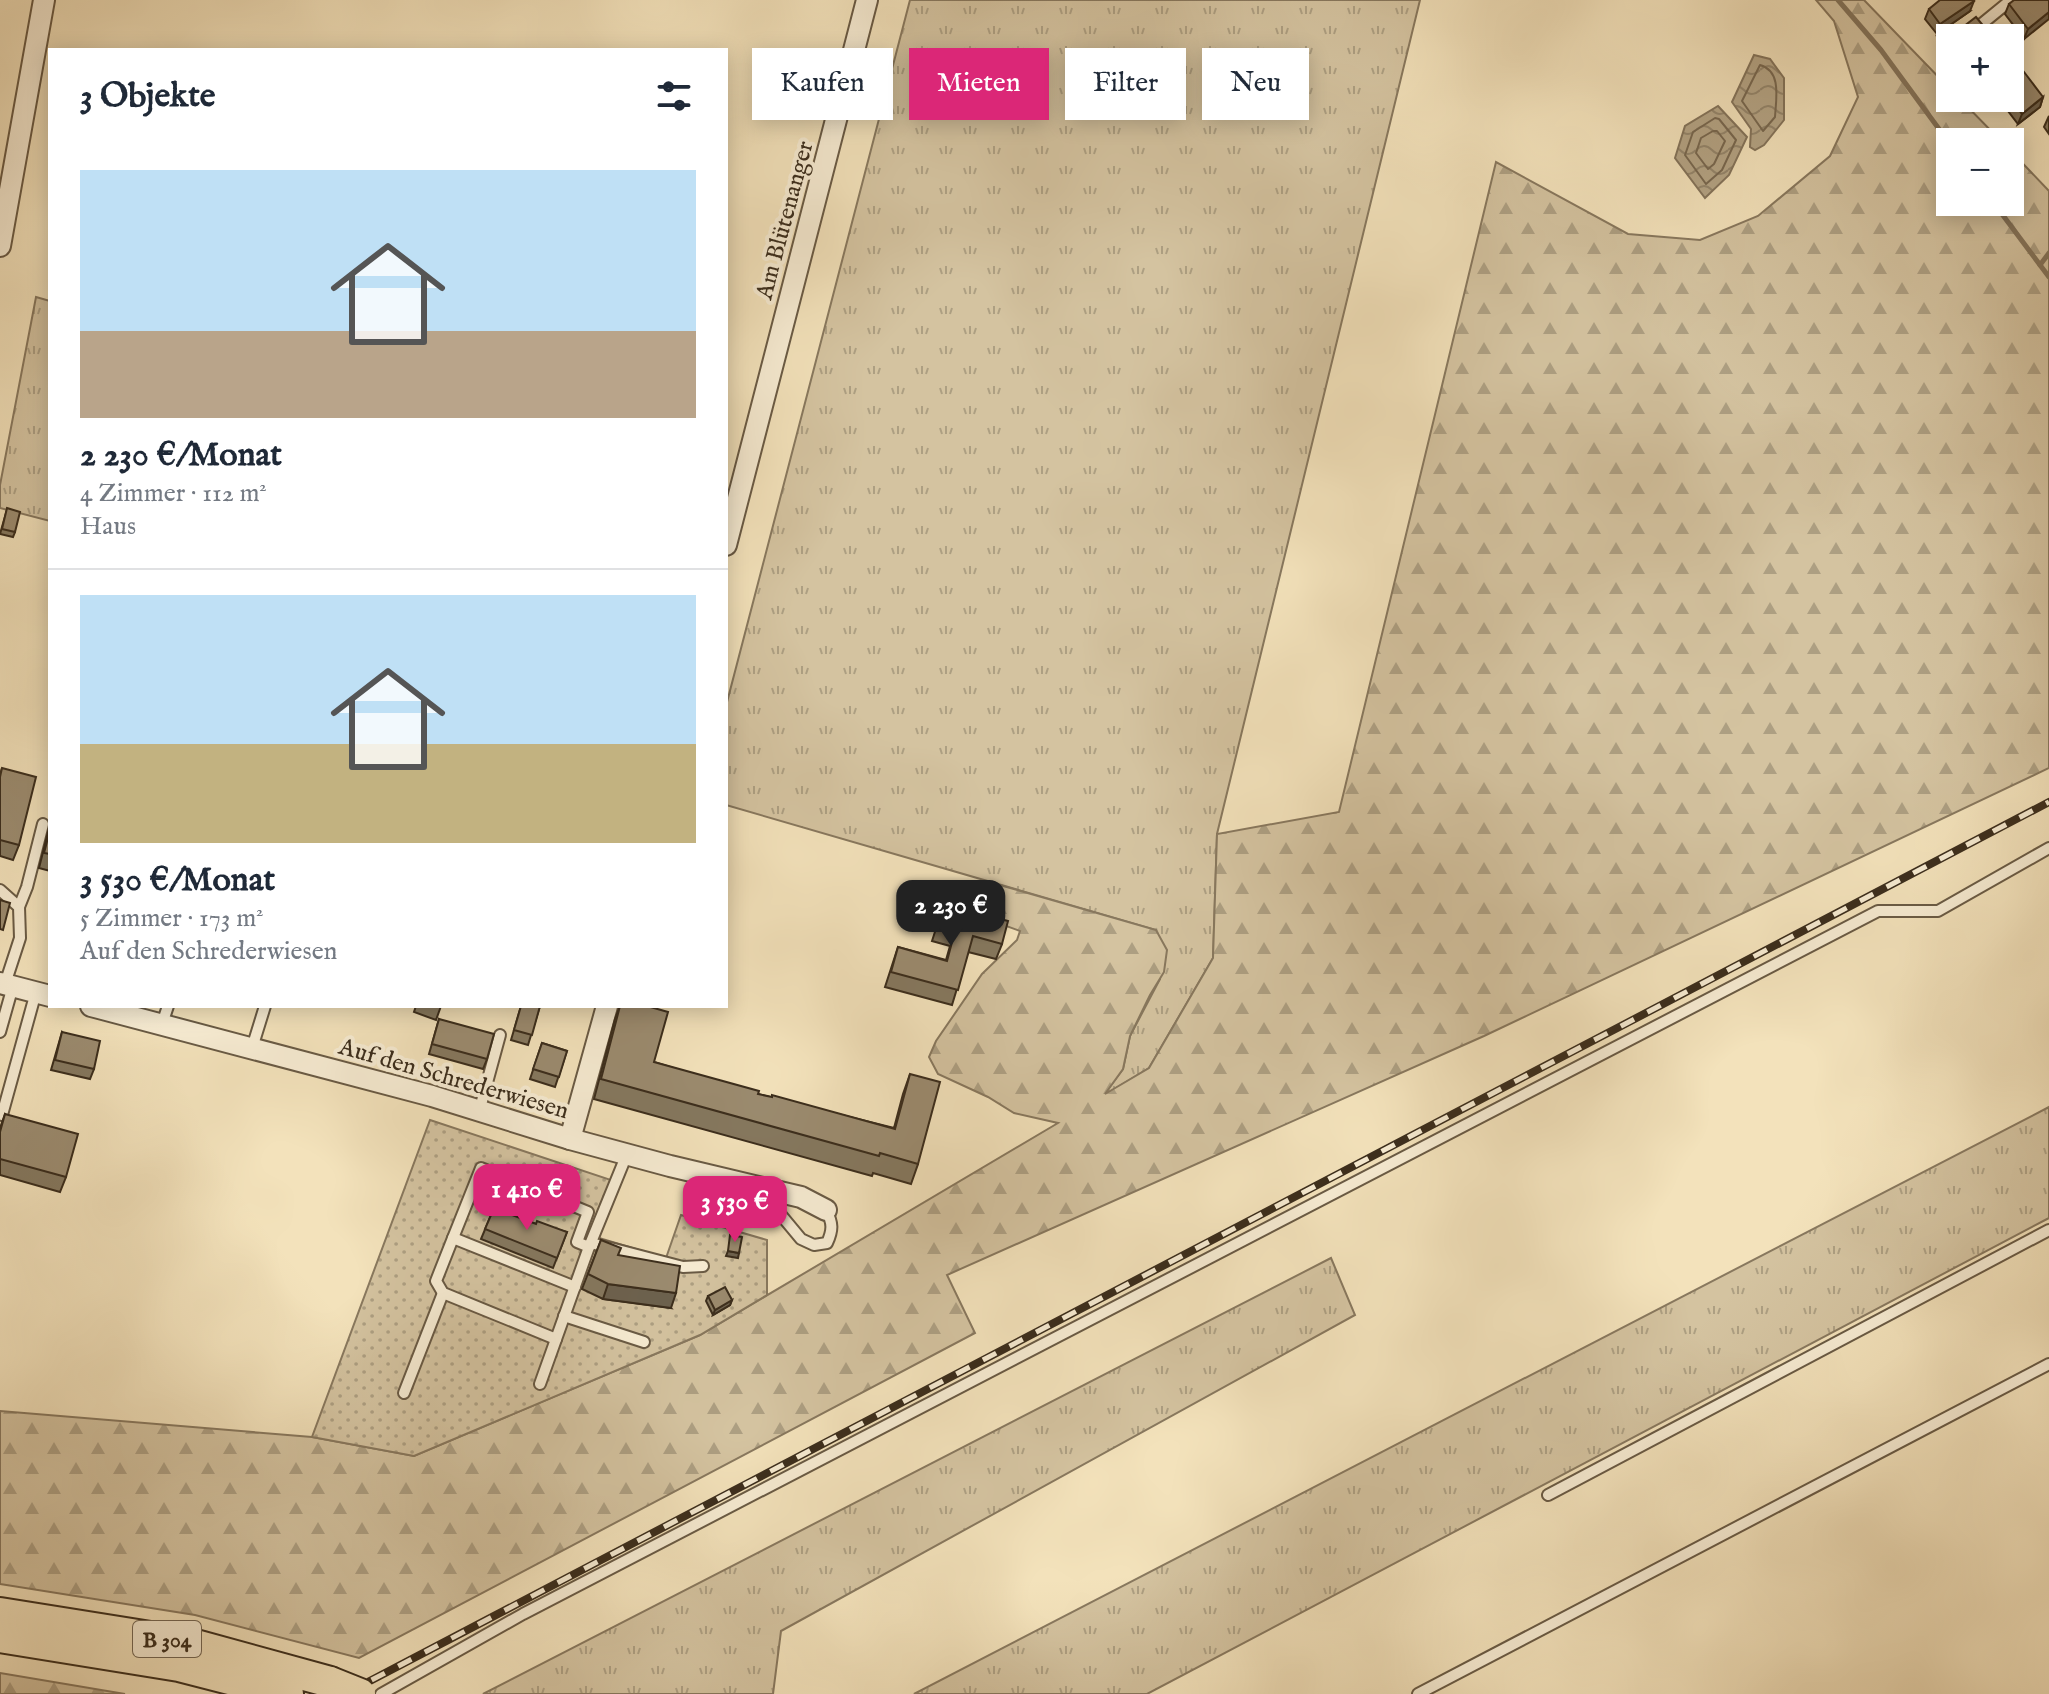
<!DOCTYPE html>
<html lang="de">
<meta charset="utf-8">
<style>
:root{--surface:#fff;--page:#f2f2f3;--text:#1f2937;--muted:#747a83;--line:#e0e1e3;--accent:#db2777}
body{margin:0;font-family:"IM FELL English",serif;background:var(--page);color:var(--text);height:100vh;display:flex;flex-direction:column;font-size:30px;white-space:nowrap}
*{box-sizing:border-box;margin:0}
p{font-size:26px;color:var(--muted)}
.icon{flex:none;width:44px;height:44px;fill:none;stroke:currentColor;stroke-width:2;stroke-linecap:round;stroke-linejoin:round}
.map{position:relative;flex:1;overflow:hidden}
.side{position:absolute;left:48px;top:48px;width:680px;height:960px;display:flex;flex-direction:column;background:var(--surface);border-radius:0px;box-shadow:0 4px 20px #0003}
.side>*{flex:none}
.top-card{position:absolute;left:752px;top:48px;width:760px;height:72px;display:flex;gap:16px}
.buttons{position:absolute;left:1936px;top:24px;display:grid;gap:16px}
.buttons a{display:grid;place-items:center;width:88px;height:88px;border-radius:0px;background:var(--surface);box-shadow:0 4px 20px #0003;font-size:40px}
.price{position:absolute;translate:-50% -68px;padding:0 18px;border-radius:16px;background:var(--accent);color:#fff;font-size:26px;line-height:52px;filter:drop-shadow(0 2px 4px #0008)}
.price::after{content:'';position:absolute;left:50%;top:48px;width:24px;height:18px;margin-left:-12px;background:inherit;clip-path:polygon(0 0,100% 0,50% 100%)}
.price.active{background:#222;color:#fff}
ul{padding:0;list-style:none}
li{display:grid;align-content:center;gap:16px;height:424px;padding:0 32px}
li+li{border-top:2px solid var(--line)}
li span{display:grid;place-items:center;height:248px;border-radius:0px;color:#555}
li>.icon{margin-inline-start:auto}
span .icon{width:144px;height:144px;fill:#fffc;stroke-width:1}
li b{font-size:34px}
h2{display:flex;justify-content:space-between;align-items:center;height:96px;padding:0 32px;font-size:34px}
.chip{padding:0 28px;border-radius:0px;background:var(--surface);box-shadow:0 4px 20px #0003;font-size:28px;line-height:72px}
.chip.active{background:var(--accent);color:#fff}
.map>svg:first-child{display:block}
</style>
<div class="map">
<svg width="2049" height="1694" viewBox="0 0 2049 1694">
<defs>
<pattern id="grass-tufts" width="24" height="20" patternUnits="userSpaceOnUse" patternTransform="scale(2)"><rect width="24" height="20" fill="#d4c3a0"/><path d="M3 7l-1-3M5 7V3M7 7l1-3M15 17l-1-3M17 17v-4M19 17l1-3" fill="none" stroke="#ad9f82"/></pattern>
<pattern id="forest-firs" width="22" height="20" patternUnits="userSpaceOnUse" patternTransform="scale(2)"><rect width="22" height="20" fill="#d4c3a0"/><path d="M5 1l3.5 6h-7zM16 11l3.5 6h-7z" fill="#ad9f82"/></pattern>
<pattern id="park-dots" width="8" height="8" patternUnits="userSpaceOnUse" patternTransform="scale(2)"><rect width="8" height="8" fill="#d4c3a0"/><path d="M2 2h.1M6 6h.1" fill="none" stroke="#ad9f82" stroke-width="1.8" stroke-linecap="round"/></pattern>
<pattern id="water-waves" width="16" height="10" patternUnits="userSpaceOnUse" patternTransform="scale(2)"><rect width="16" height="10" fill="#b4a485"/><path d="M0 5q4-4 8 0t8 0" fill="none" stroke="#94866c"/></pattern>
</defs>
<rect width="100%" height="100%" fill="#f3e2bb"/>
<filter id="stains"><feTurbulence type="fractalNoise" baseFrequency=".0025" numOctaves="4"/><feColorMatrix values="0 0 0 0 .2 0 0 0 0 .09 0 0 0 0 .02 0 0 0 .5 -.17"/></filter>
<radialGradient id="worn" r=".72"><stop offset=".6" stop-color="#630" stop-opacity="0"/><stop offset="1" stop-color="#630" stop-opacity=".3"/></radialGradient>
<!-- grass -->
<g fill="url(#grass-tufts)" stroke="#88785e" stroke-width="2">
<path d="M910,0H1420L1217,834L1213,958L1149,1068L1103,1096L1123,1069L1130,1036L1160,979L1156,930L726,805V706Z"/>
<path d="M36,297L50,301V521L0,508V485Z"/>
<path d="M2049,1107V1218L1147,1694H914Z"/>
<path d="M1331,1258L1355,1315L781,1631L773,1694H483Z"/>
</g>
<!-- forest -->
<g fill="url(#forest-firs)" stroke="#88785e" stroke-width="2">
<path d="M1816,0H1864L1950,89V98H1959L2002,142H1950V202H2010V150L2049,191V768L1484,1036L947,1275L975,1333L359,1658L195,1615L0,1584V1411L312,1437L414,1456L700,1335L1058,1123L1014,1113L988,1097L938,1074L929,1057L936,1041L982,974L1017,940L1020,931L987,919L985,905L996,884L1156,930L1167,950L1164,972L1150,995L1130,1036L1123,1069L1105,1094L1149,1068L1213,958L1217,834L1339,812L1496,162L1628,234L1700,240L1758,216L1830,156L1858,97L1834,21Z"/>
<path d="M0,1673L125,1694H0Z"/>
</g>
<!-- park -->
<path fill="url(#park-dots)" stroke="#88785e" stroke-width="2" d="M430,1120L611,1180L589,1235L666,1258L681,1215L767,1240V1295L700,1335L414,1456L312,1437Z"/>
<!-- water -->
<g fill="url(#water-waves)" stroke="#84745b" stroke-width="2">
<path d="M1754,55L1770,59L1784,78V120L1764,145L1755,150L1750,147L1751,129L1732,102Z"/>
<path d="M1718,106L1747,137L1729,175L1705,198L1675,158L1685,126Z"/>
</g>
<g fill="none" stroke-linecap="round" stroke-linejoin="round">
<!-- shore -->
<g stroke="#786850" stroke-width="2">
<path d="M1760,65C1782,71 1776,99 1775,117L1763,131L1742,101Z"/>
<path d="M1715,118L1719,119L1736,140L1722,170L1706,184L1685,155L1693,132Z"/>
<path d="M1713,131H1717L1725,141L1714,164L1708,169L1696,153L1701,138Z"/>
</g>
<!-- stream -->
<g stroke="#84745b" stroke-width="5">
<path d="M1838,0L1881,50L1950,144"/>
<path d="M1993,202L2049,277"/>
<path d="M2040,265L2049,253"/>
</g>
<!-- service casing -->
<g stroke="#695a44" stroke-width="14">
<g id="service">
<path d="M1978,27L2011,0"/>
<path d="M0,890L19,907L20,938L5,984"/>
<path d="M19,907L27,887L43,824"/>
<path d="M162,1024L168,1006"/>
<path d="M0,1032L13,986"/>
<path d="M252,1048L265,1006"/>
<path d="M479,1112L500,1035"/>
<path d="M2,1115L36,992"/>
<path d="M761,1191L801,1239L814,1245L827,1243C833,1230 833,1223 826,1210"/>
<path d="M453,1238L481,1168L588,1212L577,1242L589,1247"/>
<path d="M591,1243L683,1267L703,1266"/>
<path d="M564,1316L644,1342"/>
<path d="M556,1339L443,1293L436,1281L453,1238L575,1287"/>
<path d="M540,1384L589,1247L627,1154"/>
<path d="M404,1393L443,1293"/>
<path d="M1548,1495L2049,1230"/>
<path d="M381,1694L523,1614L1878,911H1938L2049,848"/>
<path d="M1418,1694L2049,1364"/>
</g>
</g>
<!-- minor casing -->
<g stroke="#695a44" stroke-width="24">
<g id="minor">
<path d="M0,246L44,0"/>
<path d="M726,545L867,0"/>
<path d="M0,983L50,996"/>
<path d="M91,1006L432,1096L570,1139L670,1166L801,1197L826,1210"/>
<path d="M570,1139L607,1006"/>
</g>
</g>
<!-- primary casing -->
<g stroke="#3b2d1c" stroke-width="34">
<g id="primary">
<path d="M0,1613L188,1643L330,1682"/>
<path d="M0,1637L179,1666L288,1694"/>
</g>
</g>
<!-- service -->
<use href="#service" stroke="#f7ecd3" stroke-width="10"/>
<!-- minor -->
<use href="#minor" stroke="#f7ecd3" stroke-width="20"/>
<!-- primary -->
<use href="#primary" stroke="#f3e2bb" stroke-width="30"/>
<!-- rail casing -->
<g stroke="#3b2d1c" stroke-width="8">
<path id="rail" d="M345,1694L2049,802"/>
</g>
<!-- rail -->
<use href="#rail" stroke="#f7ecd3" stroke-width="5" stroke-dasharray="15" stroke-linecap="butt"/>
<!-- primary-bridge casing -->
<g stroke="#3b2d1c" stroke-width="34" stroke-linecap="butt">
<path id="primary-bridge" d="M330,1682L360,1694"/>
</g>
<!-- primary-bridge -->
<use href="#primary-bridge" stroke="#f3e2bb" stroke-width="30"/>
</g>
<!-- wall -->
<g fill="#85785f" stroke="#3b2d1c" stroke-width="2">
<path d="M2049,0L2024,39L2005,14L2009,4Z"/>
<path d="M1929,9L1970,11L1937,34L1925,19Z"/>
<path d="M1963,27L1986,29L1998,38H1966L1961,32Z"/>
<path d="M2043,97L2040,107L2018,124L1998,98Z"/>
<path d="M2049,116V134L2044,127Z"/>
<path d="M6,513L15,532L13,537L0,534Z"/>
<path d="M2,768L19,845L13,860L0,856V775Z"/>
<path d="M50,824V871L39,868Z"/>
<path d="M944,904L1002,944L996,959L968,952L952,1005L885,987L898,947L946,960L950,946L932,941Z"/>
<path d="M416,1006H441L436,1020L414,1012Z"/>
<path d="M521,1006H540L528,1045L511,1040Z"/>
<path d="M620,1006H647L654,1062L758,1094L894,1128L903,1094L910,1074L918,1164L911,1184L873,1173L872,1176L594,1099L615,1019Z"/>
<path d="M439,1019L487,1059L483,1069L429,1054Z"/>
<path d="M62,1032L94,1069L90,1079L51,1070Z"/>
<path d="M542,1043L567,1051L555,1087L530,1079Z"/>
<path d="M5,1114L66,1177L60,1192L0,1175V1128Z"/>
<path d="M494,1208L536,1224L567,1232L553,1268L481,1239Z"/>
<path d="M601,1240L618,1255L671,1308L603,1299L582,1289Z"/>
<path d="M708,1296L732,1300L730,1305L713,1315L706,1301Z"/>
</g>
<!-- shaded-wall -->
<g fill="#6c614e" stroke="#3b2d1c" stroke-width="2">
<path d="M1974,1L1970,11L1937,34L1940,24Z"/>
<path d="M2049,12V19L2024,39L2028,29Z"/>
<path d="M2043,97L2040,107L2018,124L2022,114Z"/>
<path d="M728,1251L739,1253L738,1258L726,1256Z"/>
<path d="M608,1284L676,1293L671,1308L603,1299Z"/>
<path d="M732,1300L730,1305L713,1315L715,1310Z"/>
</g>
<!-- building -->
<g fill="#9b8b6f" stroke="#3b2d1c" stroke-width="2">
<path d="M1940,0H1973L1974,1L1940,24L1929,9Z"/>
<path d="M2014,0H2049V12L2028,29L2009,4Z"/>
<path d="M1976,17L1986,29L1974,38H1972L1963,27Z"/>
<path d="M1989,27L1998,38H1974Z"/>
<path d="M2021,68L2043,97L2022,114L2010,98V76Z"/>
<path d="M7,508L20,512L15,532L2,529Z"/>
<path d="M2,768L36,777L19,845L0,840V777Z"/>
<path d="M50,830V854L44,853Z"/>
<path d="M0,900L10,903L3,930L0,929Z"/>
<path d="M944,904L1008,921L1002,944L973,936L958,990L891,972L898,947L947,961L955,931L937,926Z"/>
<path d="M521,1006H540L532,1035L514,1030Z"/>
<path d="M620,1006H647L668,1012L654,1062L759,1091L758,1094L772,1097V1095L895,1129L910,1074L940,1082L918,1164L880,1153L879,1156L601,1079Z"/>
<path d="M439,1019L494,1034L487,1059L432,1044Z"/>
<path d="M62,1032L100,1041L94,1069L55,1060Z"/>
<path d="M542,1043L567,1051L559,1077L533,1069Z"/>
<path d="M5,1114L78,1134L66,1177L0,1159V1132Z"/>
<path d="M494,1208L536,1224L537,1221L567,1232L557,1258L485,1229Z"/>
<path d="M730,1235L742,1237L739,1253L728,1251Z"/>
<path d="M601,1240L621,1248L618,1255L680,1266L676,1293L608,1284L588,1274Z"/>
<path d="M725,1287L732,1300L715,1310L708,1296Z"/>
</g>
<g text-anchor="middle" stroke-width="8" stroke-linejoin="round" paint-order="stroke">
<!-- shield labels -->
<rect fill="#f7ecd3" stroke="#736653" stroke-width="2" x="133" y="1621" width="68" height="36" rx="6"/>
<g font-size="22" font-weight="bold" fill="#3b2d1c">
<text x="167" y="1647">B 304</text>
</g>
<!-- street labels -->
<g font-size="24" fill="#3b2d1c" stroke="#f7ecd3">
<text transform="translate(784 220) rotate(-75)" y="8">Am Blütenanger</text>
<text transform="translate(454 1078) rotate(16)" y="8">Auf den Schrederwiesen</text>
</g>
</g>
<rect width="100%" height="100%" filter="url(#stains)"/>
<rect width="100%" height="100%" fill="url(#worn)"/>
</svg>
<div class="buttons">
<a>+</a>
<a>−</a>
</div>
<b class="price active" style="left:951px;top:948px">2 230 €</b>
<b class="price" style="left:527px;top:1232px">1 410 €</b>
<b class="price" style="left:735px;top:1244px">3 530 €</b>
<div class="top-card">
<a class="chip">Kaufen</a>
<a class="chip active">Mieten</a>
<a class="chip">Filter</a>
<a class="chip">Neu</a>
</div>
<section class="side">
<h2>3 Objekte<svg class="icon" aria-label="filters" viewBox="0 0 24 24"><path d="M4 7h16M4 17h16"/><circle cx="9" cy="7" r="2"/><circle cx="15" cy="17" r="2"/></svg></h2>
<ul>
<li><span style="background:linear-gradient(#bfe0f5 65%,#b9a48a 0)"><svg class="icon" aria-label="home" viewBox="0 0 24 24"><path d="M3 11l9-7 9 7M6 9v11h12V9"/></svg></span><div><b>2 230 €/Monat</b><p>4 Zimmer · 112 m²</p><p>Haus</p></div></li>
<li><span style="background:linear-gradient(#bfe0f5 60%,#c2b280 0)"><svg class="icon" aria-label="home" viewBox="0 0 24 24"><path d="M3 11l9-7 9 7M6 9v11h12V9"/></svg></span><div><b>3 530 €/Monat</b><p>5 Zimmer · 173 m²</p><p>Auf den Schrederwiesen</p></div></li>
</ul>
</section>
</div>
